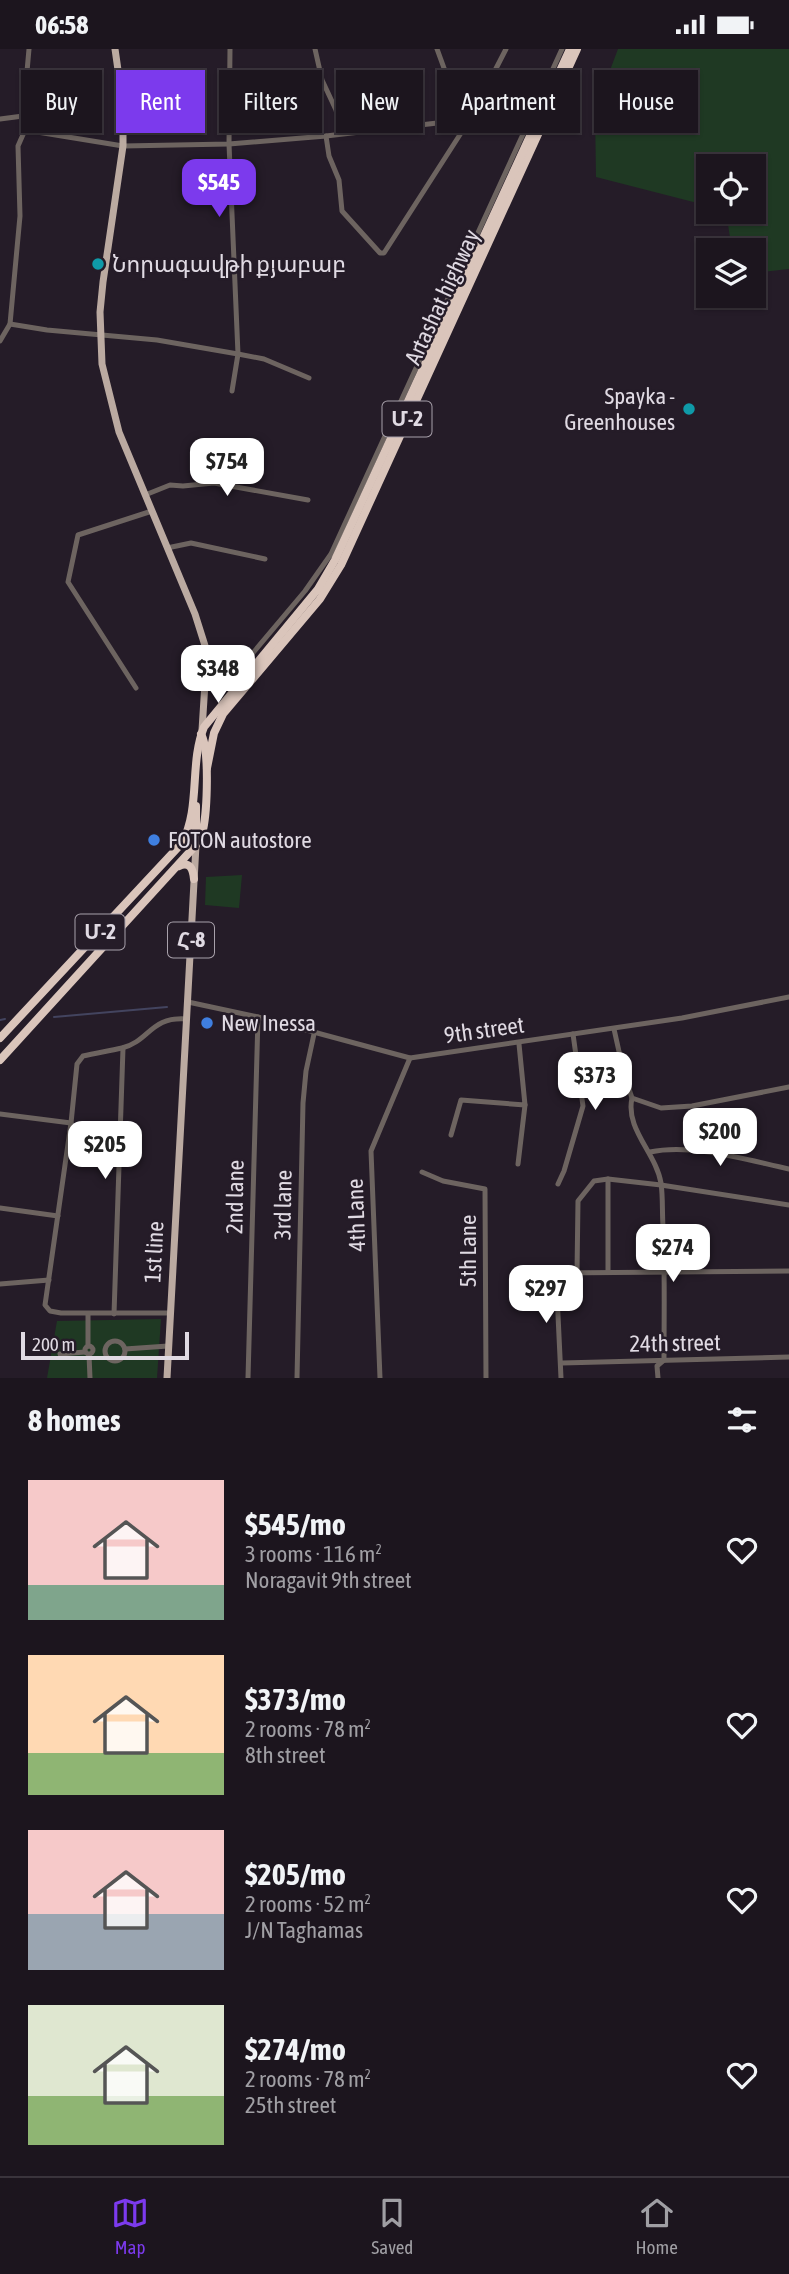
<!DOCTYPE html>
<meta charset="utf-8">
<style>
:root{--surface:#1c151e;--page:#251e27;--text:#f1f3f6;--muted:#a09fa4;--line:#3a343c;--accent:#7c3aed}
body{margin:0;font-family:"Asap Condensed","Noto Sans Armenian",sans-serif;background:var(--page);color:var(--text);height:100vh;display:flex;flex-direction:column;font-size:26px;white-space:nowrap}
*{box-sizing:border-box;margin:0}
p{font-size:23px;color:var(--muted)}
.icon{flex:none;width:38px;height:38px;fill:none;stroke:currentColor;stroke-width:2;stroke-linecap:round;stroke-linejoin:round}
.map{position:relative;height:1329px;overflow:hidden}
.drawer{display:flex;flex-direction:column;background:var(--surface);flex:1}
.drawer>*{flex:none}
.top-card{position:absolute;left:21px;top:21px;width:747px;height:63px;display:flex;gap:14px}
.fabs{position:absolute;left:696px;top:105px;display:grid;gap:14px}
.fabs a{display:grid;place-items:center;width:70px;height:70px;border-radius:0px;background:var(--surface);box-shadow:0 2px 5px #0004,0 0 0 2px var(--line);font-size:35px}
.scale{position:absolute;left:21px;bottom:18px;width:168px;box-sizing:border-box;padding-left:7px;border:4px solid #e0dae3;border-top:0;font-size:19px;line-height:24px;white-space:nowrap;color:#e0dae3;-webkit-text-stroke:5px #251c28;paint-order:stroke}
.price{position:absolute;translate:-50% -60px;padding:0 16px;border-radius:14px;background:#fff;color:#222;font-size:23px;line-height:46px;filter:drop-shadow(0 2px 4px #0008)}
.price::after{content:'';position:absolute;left:50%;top:42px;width:21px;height:16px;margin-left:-10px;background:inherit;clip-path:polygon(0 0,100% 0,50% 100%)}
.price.selected{background:var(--accent);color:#fff}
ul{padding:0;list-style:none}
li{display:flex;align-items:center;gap:21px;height:175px;padding:0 28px}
li span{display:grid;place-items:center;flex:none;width:196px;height:140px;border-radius:0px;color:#555}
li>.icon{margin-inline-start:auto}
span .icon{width:84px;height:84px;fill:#fffc;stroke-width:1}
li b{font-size:30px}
h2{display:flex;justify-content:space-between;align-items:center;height:84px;padding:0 28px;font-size:30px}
.chip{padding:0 24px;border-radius:0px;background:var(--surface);box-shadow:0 2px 5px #0004,0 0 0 2px var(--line);font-size:24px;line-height:63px}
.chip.selected{background:var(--accent);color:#fff}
.status{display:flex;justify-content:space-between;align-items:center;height:49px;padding:0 35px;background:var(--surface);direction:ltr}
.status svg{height:19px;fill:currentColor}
.tabs{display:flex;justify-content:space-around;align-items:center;height:98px;border-top:2px solid var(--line);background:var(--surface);font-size:19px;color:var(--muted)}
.tabs a{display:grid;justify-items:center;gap:4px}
.tabs .selected{color:var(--accent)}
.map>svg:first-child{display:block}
</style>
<div class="status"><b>06:58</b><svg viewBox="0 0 49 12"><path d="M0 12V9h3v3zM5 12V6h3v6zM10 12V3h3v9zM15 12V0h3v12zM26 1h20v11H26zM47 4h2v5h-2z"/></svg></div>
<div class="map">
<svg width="789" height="1329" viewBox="0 0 789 1329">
<rect width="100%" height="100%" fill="#251c28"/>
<!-- green -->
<g fill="#1f3923">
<path d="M618,0H789V220L754,224V201H732L726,163H754V117H709V157L596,128L595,61Z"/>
<path d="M242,826L239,859L205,856L206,828Z"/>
<path d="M161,1270L157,1329H47L57,1272Z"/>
</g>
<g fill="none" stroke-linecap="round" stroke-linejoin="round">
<!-- stream -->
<g stroke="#43445f" stroke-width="2">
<path d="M54,968L167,958"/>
<path d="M0,971L5,970"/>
</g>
<!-- canal -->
<path stroke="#000426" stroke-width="6" d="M196,634L200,614"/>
<!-- minor -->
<g stroke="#6d6460" stroke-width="5">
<path d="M230,0L229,95L238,305L232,342"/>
<path d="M315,0L322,31L336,61L342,84"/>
<path d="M437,0L463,71"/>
<path d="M0,70L23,67"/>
<path d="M25,81L123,97L229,95L326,87L463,71L531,66"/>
<path d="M326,87L329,107L339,131L342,162L380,204H384L470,70L506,0"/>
<path d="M10,275L47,281L157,291L238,305L264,310L309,329"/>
<path d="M0,292L10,275L20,167L18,97L25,81L23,67L29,0"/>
<path d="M145,446L170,436L183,437L214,434L308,451"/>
<path d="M167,499L191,494L265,510"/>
<path d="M207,627L215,638L226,636L305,542L331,505L562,0"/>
<path d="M136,639L68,533L78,486L152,462"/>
<path d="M188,953L258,968L410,1009L682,969L789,948"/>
<path d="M614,980L624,1025L632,1049L661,1059L692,1057L789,1038"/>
<path d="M632,1049C625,1080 656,1104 661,1134C663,1148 662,1163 663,1177C665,1222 664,1266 664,1311L657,1317L658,1329"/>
<path d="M0,1065L71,1074"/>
<path d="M451,1086L461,1051L525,1056L519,995"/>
<path d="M650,1103C692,1094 747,1111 789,1120"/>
<path d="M518,1115L525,1056"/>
<path d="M422,1123L443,1132L485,1140L486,1329"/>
<path d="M558,1135L564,1122L583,1057L573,985"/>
<path d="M0,1159L58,1167"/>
<path d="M577,1223L578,1152L594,1132L608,1130L661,1136L789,1156"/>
<path d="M608,1223V1130"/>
<path d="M0,1235L49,1231"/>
<path d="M170,1264H61L50,1262L45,1256L71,1074L77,1015L83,1007C96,1004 109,1002 122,999C150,992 150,967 187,970"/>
<path d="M114,1265L123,999"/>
<circle cx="115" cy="1302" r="10"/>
<circle cx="89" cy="1301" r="4"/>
<path d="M88,1297V1265"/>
<path d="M125,1300L168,1297"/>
<path d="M60,1305L85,1303"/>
<path d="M89,1306L90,1329"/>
<path d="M562,1314L789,1308"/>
<path d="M248,1329L258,968"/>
<path d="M297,1329L303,1054L306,1022L314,985"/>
<path d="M380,1329L371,1102L410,1009"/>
<path d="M561,1329L556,1224L789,1222"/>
</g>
<!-- major -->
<g stroke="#bbaaa1" stroke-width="7">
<path d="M115,0L123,56V97L103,233L100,263L102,315L119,383L195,565L207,603L202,681"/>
<path d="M167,1329L196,796"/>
</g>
<!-- highway -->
<g stroke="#dac5bb" stroke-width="8">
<path d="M207,719L214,684L223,665L320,550L341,516L577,0"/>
<path d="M196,793V757"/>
<path d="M179,817C190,812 193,820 194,830"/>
<path d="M0,989L182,794C201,758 189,715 204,678L318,540L335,511L570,0"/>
<path d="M0,1011L196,796C198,791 202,786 203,781C207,762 210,701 201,685"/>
</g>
</g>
<!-- markers -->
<g fill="#0f9aa8" stroke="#251c28" stroke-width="2.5">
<circle cx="98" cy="215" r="7"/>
<circle cx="689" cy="360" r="7"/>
</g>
<g fill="#3f7fe0" stroke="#251c28" stroke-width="2.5">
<circle cx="154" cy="791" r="7"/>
<circle cx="207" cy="974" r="7"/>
</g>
<g text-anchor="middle" stroke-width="5" stroke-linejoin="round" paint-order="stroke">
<!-- shield labels -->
<g fill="#251c28" stroke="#a8a1ab" stroke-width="2">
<rect x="382.5" y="352.5" width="49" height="35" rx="5"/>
<rect x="75.5" y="865.5" width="49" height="35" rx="5"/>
<rect x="168" y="873.5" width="46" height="35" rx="5"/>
</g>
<g font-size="21" font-weight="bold" fill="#e0dae3">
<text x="407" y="377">Մ-2</text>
<text x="100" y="890">Մ-2</text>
<text x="191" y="898">Հ-8</text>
</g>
<!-- poi labels -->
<g font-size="23" fill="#e0dae3" stroke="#251c28" text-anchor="start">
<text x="112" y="223">Նորագավթի քյաբաբ</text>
<text x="675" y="355" text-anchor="end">Spayka -<tspan x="675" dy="26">Greenhouses</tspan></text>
<text x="168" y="799">FOTON autostore</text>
<text x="221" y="982">New Inessa</text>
</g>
<!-- street labels -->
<g font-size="23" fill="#e0dae3" stroke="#251c28">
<text transform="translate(442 248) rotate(-65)" y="8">Artashat highway</text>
<text transform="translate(484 981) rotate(-8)" y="8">9th street</text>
<text transform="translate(235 1148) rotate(-89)" y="8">2nd lane</text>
<text transform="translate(283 1156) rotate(-89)" y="8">3rd lane</text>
<text transform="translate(356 1166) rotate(-92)" y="8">4th Lane</text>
<text transform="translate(468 1202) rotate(-90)" y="8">5th Lane</text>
<text transform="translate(154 1203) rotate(-87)" y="8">1st line</text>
<text transform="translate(675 1294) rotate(-1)" y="8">24th street</text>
</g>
</g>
</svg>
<div class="fabs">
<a><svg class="icon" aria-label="locate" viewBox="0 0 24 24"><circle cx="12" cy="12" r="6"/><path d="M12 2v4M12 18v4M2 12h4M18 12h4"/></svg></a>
<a><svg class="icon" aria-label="layers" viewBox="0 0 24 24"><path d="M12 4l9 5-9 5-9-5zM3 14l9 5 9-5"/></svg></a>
</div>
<div class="scale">200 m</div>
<b class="price selected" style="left:219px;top:170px">$545</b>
<b class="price" style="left:227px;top:449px">$754</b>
<b class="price" style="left:218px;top:656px">$348</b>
<b class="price" style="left:595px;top:1063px">$373</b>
<b class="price" style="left:720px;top:1119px">$200</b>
<b class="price" style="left:105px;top:1132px">$205</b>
<b class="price" style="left:673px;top:1235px">$274</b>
<b class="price" style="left:546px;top:1276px">$297</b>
<div class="top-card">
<a class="chip">Buy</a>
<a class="chip selected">Rent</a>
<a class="chip">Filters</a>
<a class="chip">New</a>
<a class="chip">Apartment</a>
<a class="chip">House</a>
</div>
</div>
<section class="drawer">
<h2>8 homes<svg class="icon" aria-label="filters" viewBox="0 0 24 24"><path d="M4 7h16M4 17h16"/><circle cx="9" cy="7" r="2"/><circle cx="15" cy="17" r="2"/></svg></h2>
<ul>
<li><span style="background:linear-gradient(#f6c9c9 75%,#7fa58c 0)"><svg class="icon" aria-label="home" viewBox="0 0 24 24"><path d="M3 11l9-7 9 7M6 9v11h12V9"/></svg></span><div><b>$545/mo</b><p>3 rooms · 116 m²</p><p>Noragavit 9th street</p></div><svg class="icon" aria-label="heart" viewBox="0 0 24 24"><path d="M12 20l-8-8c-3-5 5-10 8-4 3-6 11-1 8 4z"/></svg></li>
<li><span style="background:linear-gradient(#ffd9b3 70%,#8fb573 0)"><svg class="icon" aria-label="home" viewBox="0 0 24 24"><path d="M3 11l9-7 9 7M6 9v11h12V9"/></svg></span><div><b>$373/mo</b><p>2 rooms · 78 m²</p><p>8th street</p></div><svg class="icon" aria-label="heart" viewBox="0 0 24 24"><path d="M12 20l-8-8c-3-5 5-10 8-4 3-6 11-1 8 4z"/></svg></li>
<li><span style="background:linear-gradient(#f6c9c9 60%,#9aa5b1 0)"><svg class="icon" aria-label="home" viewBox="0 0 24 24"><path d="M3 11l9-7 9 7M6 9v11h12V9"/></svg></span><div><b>$205/mo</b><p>2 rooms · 52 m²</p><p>J/N Taghamas</p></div><svg class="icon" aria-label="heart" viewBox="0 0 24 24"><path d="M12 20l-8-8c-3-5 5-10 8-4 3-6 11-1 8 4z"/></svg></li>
<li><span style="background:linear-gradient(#dfe7d0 65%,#8fb573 0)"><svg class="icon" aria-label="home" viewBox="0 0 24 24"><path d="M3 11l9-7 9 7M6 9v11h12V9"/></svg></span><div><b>$274/mo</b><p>2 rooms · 78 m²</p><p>25th street</p></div><svg class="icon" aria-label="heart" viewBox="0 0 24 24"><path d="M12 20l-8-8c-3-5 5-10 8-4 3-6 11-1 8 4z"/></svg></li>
</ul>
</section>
<nav class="tabs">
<a class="selected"><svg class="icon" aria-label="map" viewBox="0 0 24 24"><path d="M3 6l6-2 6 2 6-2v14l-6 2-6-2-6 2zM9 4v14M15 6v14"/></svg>Map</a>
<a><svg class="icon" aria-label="saved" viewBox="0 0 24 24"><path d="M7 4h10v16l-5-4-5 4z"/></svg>Saved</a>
<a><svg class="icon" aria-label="home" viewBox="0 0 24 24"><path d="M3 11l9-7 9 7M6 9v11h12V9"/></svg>Home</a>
</nav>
